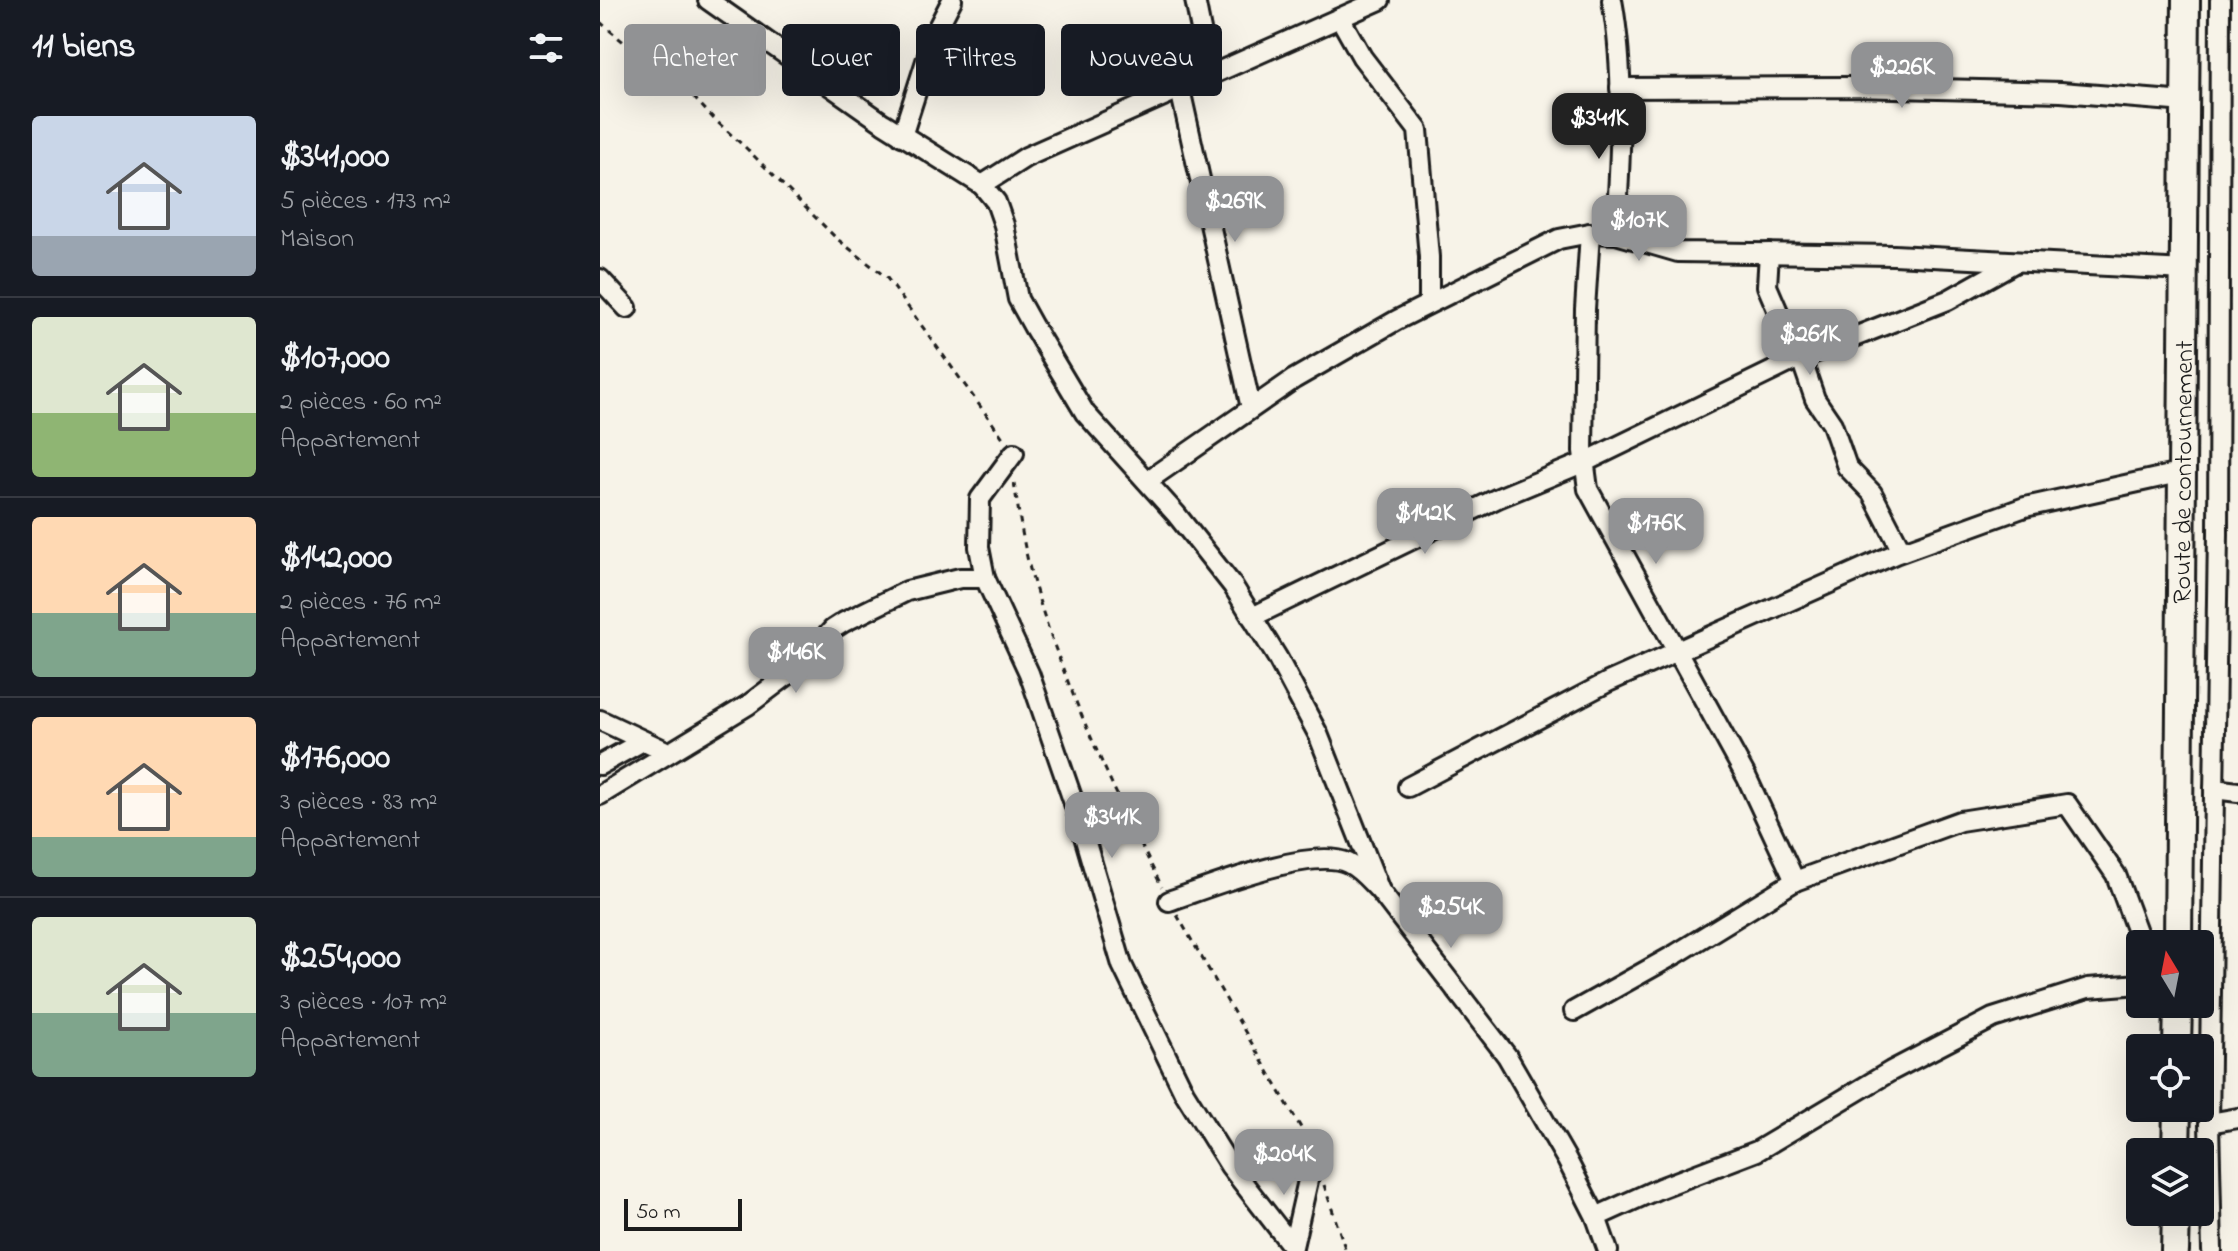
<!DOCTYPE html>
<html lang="fr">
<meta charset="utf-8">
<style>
:root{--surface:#171b24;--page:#20242c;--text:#f1f3f6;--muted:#9ea1a6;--line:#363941;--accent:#919294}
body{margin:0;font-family:"Indie Flower",sans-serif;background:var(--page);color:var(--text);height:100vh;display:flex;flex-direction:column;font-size:30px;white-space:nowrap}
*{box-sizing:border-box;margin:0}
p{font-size:26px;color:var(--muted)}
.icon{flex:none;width:44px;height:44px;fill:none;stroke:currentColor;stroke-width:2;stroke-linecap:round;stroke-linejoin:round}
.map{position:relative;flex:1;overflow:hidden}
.panel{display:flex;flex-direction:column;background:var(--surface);width:600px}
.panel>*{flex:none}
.hud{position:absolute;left:24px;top:24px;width:760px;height:72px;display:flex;gap:16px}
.needle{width:52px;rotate:350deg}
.buttons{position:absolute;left:1526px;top:930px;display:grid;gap:16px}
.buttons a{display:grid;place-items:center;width:88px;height:88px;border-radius:8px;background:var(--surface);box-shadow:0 8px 32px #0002;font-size:40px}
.scale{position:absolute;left:24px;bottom:20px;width:118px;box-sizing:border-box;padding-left:8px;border:4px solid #1c1c1c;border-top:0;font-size:22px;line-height:28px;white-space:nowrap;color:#1c1c1c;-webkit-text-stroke:6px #f7f3e8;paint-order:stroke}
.price{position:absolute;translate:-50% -68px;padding:0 18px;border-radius:16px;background:var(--accent);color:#fff;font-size:26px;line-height:52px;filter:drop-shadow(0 2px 4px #0008)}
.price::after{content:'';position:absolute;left:50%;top:48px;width:24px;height:18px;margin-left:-12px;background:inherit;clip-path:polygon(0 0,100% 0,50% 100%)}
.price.on{background:#222;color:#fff}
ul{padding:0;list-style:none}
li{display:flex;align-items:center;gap:24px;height:200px;padding:0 32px}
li+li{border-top:2px solid var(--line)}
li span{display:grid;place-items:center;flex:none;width:224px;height:160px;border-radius:8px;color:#555}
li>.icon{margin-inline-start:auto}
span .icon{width:96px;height:96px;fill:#fffc;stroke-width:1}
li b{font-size:34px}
h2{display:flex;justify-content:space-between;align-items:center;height:96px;padding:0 32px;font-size:34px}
.pill{padding:0 28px;border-radius:8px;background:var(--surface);box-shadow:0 8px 32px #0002;font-size:28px;line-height:72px}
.pill.on{background:var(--accent);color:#fff}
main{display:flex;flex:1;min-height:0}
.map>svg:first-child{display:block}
</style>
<main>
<section class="panel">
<h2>11 biens<svg class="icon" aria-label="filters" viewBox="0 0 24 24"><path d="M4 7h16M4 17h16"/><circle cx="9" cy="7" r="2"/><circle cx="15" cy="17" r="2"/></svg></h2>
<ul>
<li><span style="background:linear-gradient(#c9d6e8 75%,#9aa5b1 0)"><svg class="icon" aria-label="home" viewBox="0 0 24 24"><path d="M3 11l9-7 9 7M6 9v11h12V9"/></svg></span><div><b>$341,000</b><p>5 pièces · 173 m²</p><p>Maison</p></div></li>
<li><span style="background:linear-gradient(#dfe7d0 60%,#8fb573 0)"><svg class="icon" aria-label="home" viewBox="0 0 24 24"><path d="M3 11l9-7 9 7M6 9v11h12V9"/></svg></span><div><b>$107,000</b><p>2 pièces · 60 m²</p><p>Appartement</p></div></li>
<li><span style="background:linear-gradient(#ffd9b3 60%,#7fa58c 0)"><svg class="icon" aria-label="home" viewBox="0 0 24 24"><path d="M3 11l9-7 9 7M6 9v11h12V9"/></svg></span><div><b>$142,000</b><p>2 pièces · 76 m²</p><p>Appartement</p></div></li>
<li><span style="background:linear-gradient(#ffd9b3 75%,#7fa58c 0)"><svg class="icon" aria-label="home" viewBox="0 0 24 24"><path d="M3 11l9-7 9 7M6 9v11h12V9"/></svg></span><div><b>$176,000</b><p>3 pièces · 83 m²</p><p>Appartement</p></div></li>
<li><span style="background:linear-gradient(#dfe7d0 60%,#7fa58c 0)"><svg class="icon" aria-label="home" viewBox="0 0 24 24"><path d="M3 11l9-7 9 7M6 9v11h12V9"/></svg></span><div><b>$254,000</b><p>3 pièces · 107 m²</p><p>Appartement</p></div></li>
</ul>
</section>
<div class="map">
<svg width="1638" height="1251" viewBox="0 0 1638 1251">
<rect width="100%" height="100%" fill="#f7f3e8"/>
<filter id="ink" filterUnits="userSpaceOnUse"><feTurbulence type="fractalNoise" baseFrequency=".0125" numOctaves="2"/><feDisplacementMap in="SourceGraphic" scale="16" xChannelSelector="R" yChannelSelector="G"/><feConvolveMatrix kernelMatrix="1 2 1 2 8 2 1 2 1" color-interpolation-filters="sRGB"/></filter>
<g filter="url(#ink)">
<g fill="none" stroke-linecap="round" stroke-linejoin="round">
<!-- street casing -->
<g stroke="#1c1c1c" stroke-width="24">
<g id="street">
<path d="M108,0L283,123L382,185L396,202L404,225L418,299L433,326L485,413L576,514L633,586L677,657L718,734L780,891"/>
<path d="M595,0L610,75"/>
<path d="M1012,0C1026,77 1020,157 1016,234"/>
<path d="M740,18L762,57L818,130L829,257V303"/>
<path d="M1020,88L1253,87L1461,92L1586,102"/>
<path d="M580,89L651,408"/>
<path d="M302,136L335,33L352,0"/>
<path d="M382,185L426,157L780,0"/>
<path d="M990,233L985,309L983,451L988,489L1147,778L1195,881"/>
<path d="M1169,253L1167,286L1179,314L1193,335L1215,399L1232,424L1247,467L1272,493L1302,551"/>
<path d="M0,279L27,308"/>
<path d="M414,453L380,499L379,547L385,578L429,673L476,809L522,965L584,1092L630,1166L692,1246"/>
<path d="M547,481L694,379L797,320L959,239L990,233L1016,234L1078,252L1294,255L1586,270"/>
<path d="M652,617L898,498L985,462L1191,362L1348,300L1416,262"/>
<path d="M0,720L68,752"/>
<path d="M0,765L43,741"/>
<path d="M808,787L1008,682L1295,554L1425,507L1584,472"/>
<path d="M1614,789L1638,792"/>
<path d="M0,795L148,705L201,665L233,629L244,622L307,591L360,578H385"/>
<path d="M569,901C607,888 712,846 748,863C761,869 770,881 780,891L907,1056L967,1160L996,1217L1008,1251"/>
<path d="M974,1011L1076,954L1195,881L1360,821L1467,804L1516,875L1539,937L1546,944"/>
<path d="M1609,1123L1638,1118"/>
<path d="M996,1217L1060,1188L1157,1151L1291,1071L1393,1018L1488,988L1540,984"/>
<path d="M692,1251L709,1176L711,1147"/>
<path d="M1612,1251L1609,1123L1618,534L1620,0"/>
</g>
</g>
<!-- secondary casing -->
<g stroke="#1c1c1c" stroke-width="32">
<g id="secondary">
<path id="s1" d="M1578,944L1586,0"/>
<path d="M1577,1048L1578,1004"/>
<path d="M1576,1152L1577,1108"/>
<path d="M1575,1251L1576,1212"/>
</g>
</g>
<!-- path -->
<g stroke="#1c1c1c" stroke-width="3" stroke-dasharray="6 6" stroke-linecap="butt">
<path d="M0,22L34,51L85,88L115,120L145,147L236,238L287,278L404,439"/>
<path d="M414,483C419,513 423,544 431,573C461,680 512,787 562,887"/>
<path d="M577,915L704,1133"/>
<path d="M724,1185L746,1251"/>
</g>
<!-- street -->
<use href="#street" stroke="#f7f3e8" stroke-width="18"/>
<!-- secondary -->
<use href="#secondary" stroke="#f7f3e8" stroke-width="26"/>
</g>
</g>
<g text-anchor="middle" stroke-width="8" stroke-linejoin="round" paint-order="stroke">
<!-- street labels -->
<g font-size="26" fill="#1c1c1c" stroke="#f7f3e8">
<text dy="9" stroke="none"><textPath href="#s1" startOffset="472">Route de contournement</textPath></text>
</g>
</g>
</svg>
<div class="buttons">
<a><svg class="needle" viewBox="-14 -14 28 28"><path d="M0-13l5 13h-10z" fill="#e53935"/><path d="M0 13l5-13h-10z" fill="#9ea1a6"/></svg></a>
<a><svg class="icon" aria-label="locate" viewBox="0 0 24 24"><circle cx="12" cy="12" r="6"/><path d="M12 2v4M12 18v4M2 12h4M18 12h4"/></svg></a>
<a><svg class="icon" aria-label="layers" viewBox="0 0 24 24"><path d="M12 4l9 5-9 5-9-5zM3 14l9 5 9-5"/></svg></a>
</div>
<div class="scale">50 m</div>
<b class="price" style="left:1302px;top:110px">$226K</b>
<b class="price on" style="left:999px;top:161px">$341K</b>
<b class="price" style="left:635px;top:244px">$269K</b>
<b class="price" style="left:1039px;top:263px">$107K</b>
<b class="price" style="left:1210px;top:377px">$261K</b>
<b class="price" style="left:825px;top:556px">$142K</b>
<b class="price" style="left:1056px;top:566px">$176K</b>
<b class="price" style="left:196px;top:695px">$146K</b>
<b class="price" style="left:512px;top:860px">$341K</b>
<b class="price" style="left:851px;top:950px">$254K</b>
<b class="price" style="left:684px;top:1197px">$204K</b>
<div class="hud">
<a class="pill on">Acheter</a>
<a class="pill">Louer</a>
<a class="pill">Filtres</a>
<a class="pill">Nouveau</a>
</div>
</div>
</main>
